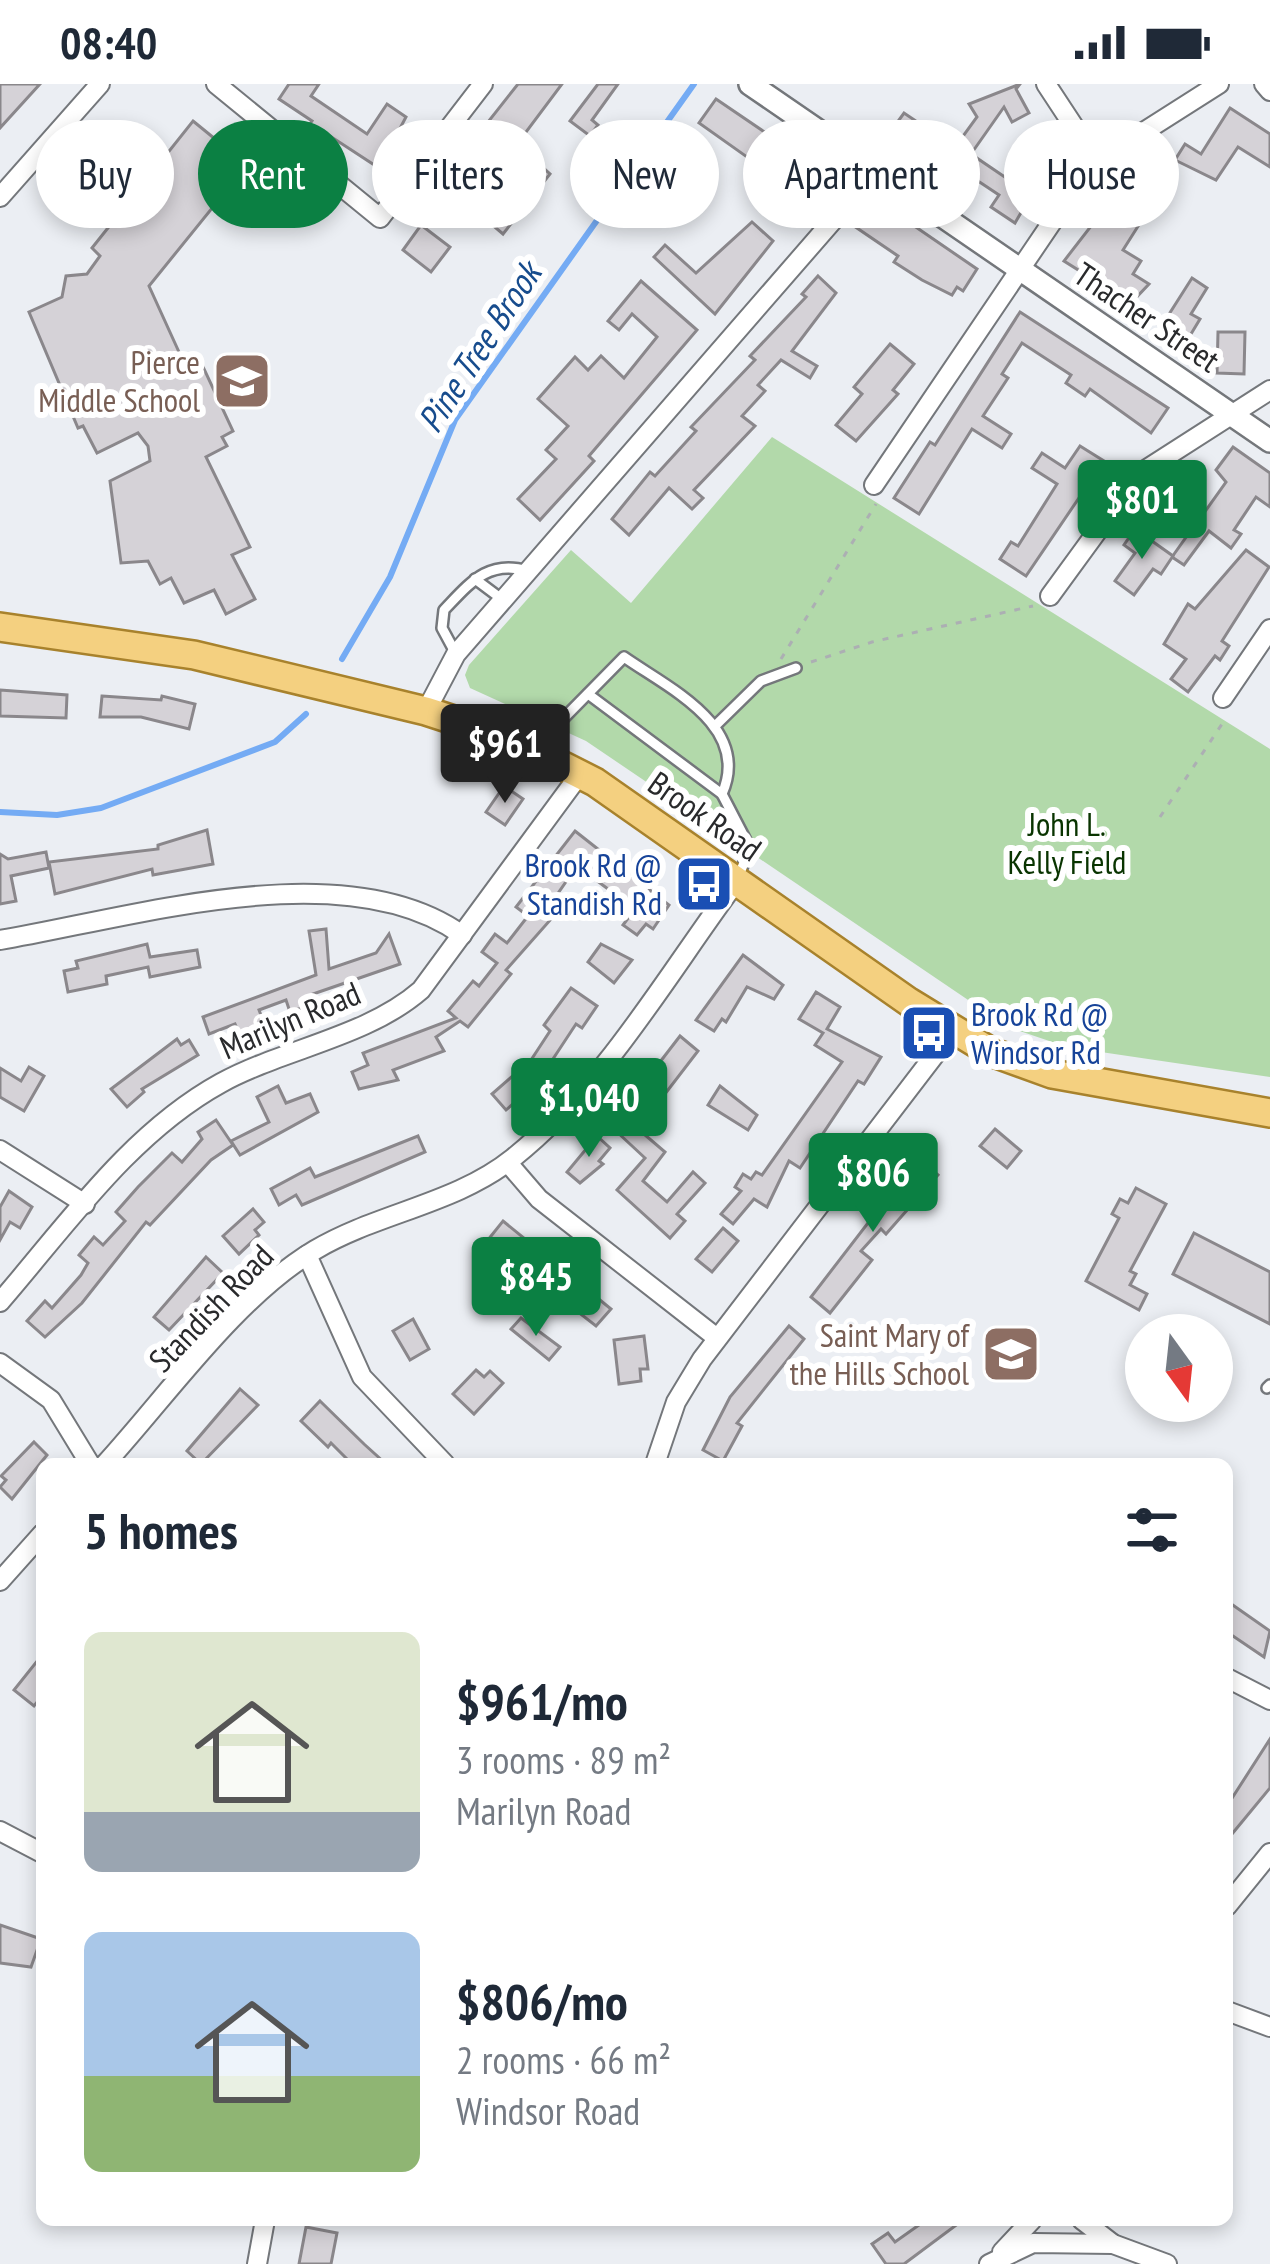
<!DOCTYPE html>
<meta charset="utf-8">
<style>
:root{--surface:#fff;--page:#f6f6f7;--text:#1f2937;--muted:#747a83;--accent:#0b8043}
body{margin:0;font-family:"PT Sans Narrow",sans-serif;background:var(--page);color:var(--text);height:100vh;display:flex;flex-direction:column;font-size:45px;white-space:nowrap}
*{box-sizing:border-box;margin:0}
p{font-size:39px;color:var(--muted)}
.icon{flex:none;width:66px;height:66px;fill:none;stroke:currentColor;stroke-width:2;stroke-linecap:round;stroke-linejoin:round}
.map{position:relative;flex:1;overflow:hidden}
.panel{position:absolute;left:36px;top:1374px;width:1197px;height:768px;display:flex;flex-direction:column;background:var(--surface);border-radius:18px;box-shadow:0 6px 18px #0003}
.panel>*{flex:none}
.top-card{position:absolute;left:36px;top:36px;width:1200px;height:108px;display:flex;gap:24px}
.needle{width:78px;rotate:165deg}
.tools{position:absolute;left:1125px;top:1230px;display:grid;gap:24px}
.tools a{display:grid;place-items:center;width:108px;height:108px;border-radius:50%;background:var(--surface);box-shadow:0 6px 18px #0003;font-size:60px}
.price{position:absolute;translate:-50% -102px;padding:0 27px;border-radius:12px;background:var(--accent);color:#fff;font-size:39px;line-height:78px;filter:drop-shadow(0 3px 6px #0008)}
.price::after{content:'';position:absolute;left:50%;top:72px;width:36px;height:27px;margin-left:-18px;background:inherit;clip-path:polygon(0 0,100% 0,50% 100%)}
.price.current{background:#222;color:#fff}
ul{padding:0;list-style:none}
li{display:flex;align-items:center;gap:36px;height:300px;padding:0 48px}
li span{display:grid;place-items:center;flex:none;width:336px;height:240px;border-radius:18px;color:#555}
li>.icon{margin-inline-start:auto}
span .icon{width:144px;height:144px;fill:#fffc;stroke-width:1}
li b{font-size:51px}
h2{display:flex;justify-content:space-between;align-items:center;height:144px;padding:0 48px;font-size:51px}
.tag{padding:0 42px;border-radius:54px;background:var(--surface);box-shadow:0 6px 18px #0003;font-size:42px;line-height:108px}
.tag.current{background:var(--accent);color:#fff}
.status{display:flex;justify-content:space-between;align-items:center;height:84px;padding:0 60px;background:var(--surface);direction:ltr}
.status svg{height:33px;fill:currentColor}
.map>svg:first-child{display:block}
</style>
<div class="status"><b>08:40</b><svg viewBox="0 0 49 12"><path d="M0 12V9h3v3zM5 12V6h3v6zM10 12V3h3v9zM15 12V0h3v12zM26 1h20v11H26zM47 4h2v5h-2z"/></svg></div>
<div class="map">
<svg width="1270" height="2180" viewBox="0 0 1270 2180">
<rect width="100%" height="100%" fill="#ebeef3"/>
<!-- green -->
<path fill="#b2d9aa" d="M772,353L1270,665V993L1067,963L1008,943L586,657L470,604L465,591L469,581L571,466L631,519Z"/>
<g fill="none" stroke-linecap="round" stroke-linejoin="round">
<!-- stream -->
<g stroke="#74abf4" stroke-width="6">
<path d="M342,575L390,493L455,336L694,0"/>
<path d="M0,728L57,731L101,724L275,658L306,630"/>
</g>
</g>
<!-- building -->
<g fill="#d5d2d7" stroke="#8a878b" stroke-width="3">
<path d="M0,0H40L0,44Z"/>
<path d="M289,0H319L311,12L367,50L387,20L406,33L379,84L330,52L327,57L307,44L312,37L279,15Z"/>
<path d="M518,0H562L517,60L550,90L503,150L490,139L495,134L473,116L467,124L457,116L441,137L421,123Z"/>
<path d="M598,0H618L592,36L598,41L590,52L570,37Z"/>
<path d="M1020,0L1016,5L1029,29L1012,38L1004,23L971,70L1015,100L1033,74L1047,84L1015,139L991,123L999,111L954,81L948,90L891,47L904,29L944,56L950,48L961,55L977,33L969,20Z"/>
<path d="M716,15L797,70L790,79L823,107L797,138L776,119L788,102L699,39Z"/>
<path d="M1230,24L1270,50V83L1238,63L1216,96L1175,76L1185,60L1201,70Z"/>
<path d="M193,37L247,81L149,202L184,279L198,272L233,347L222,353L227,362L206,373L250,463L232,471L255,515L226,530L214,506L184,519L171,494L160,500L148,477L121,479L110,397L150,377L148,362L138,349L97,369L83,342L78,344L29,228L62,213L66,192L87,190L100,172L92,164Z"/>
<path d="M872,113L977,185L963,207L957,203L952,211L922,196L894,178L898,172L854,142Z"/>
<path d="M1112,115L1142,136L1123,166L1141,177L1133,190L1149,200L1131,219L1064,177Z"/>
<path d="M752,138L773,157L715,230L654,173L665,161L696,189Z"/>
<path d="M421,141L450,163L431,188L403,166Z"/>
<path d="M818,192L836,209L792,267L817,282L810,294L781,276L758,301L765,307L742,332L755,342L694,406L703,414L692,425L669,404L629,451L612,435L650,388L655,392L696,347L691,343L755,276L750,272L806,213L802,210Z"/>
<path d="M1192,194L1207,204L1191,230L1200,235L1185,260L1165,247L1171,238L1166,235Z"/>
<path d="M641,197L697,246L589,372L594,377L540,436L518,415L556,375L546,366L568,342L538,315L575,273L588,286L601,272L624,294L657,253L632,230L619,246L608,237Z"/>
<path d="M1020,228L1168,324L1151,349L1090,305L1085,312L1066,299L1071,291L1022,259L1002,290L1008,294L983,332L1011,350L1002,364L972,345L919,430L894,414L930,358L935,361Z"/>
<path d="M1218,248H1245L1244,290L1217,289Z"/>
<path d="M890,260L914,280L893,306L898,310L856,357L836,341L862,310L854,303Z"/>
<path d="M1080,362L1104,377L1026,492L1000,475L1011,458L1018,462L1057,400L1032,384L1042,369L1065,384Z"/>
<path d="M1233,363L1270,389V423L1256,413L1234,446L1241,450L1231,464L1209,447L1184,481L1172,473L1189,449L1152,423L1166,403L1204,429L1226,398L1216,386Z"/>
<path d="M1135,445L1173,472L1161,490L1153,485L1134,511L1115,497L1135,469L1124,461Z"/>
<path d="M1246,466L1269,483L1222,557L1229,562L1220,576L1215,572L1188,608L1171,595L1186,575L1164,560L1188,520L1195,525Z"/>
<path d="M0,606L67,611L66,634L0,632Z"/>
<path d="M102,612L161,616L162,612L195,620L189,645L141,633H100Z"/>
<path d="M504,702L523,715L505,741L486,728Z"/>
<path d="M207,746L213,780L153,791L152,785L55,810L49,778L158,765V761Z"/>
<path d="M575,747L669,821L653,845L646,840L637,851L623,841L635,825L577,782L545,828L552,834L506,886L511,890L468,943L460,937L436,953L444,967L393,986L398,996L359,1005L352,988L368,981L363,969L456,934L448,927L473,897L479,902L497,879L482,868L495,850L507,859L528,832L516,823Z"/>
<path d="M46,768L49,784L11,792L16,817L0,820V770L8,775Z"/>
<path d="M326,845L329,885L376,869L389,850L400,880L313,910L316,919L290,928L286,916L259,926L264,939L239,949L235,940L209,950L203,933L316,891L309,847Z"/>
<path d="M147,860L150,873L197,866L200,883L150,893L148,883L106,892L107,900L68,908L64,887L78,884L76,877Z"/>
<path d="M601,860L632,876L614,899L588,878Z"/>
<path d="M743,871L783,901L774,915L747,903L726,938L722,935L714,947L696,936Z"/>
<path d="M571,904L597,922L582,944L576,940L545,987L539,982L520,1007L523,1011L506,1026L492,1010L531,976L550,947L544,941Z"/>
<path d="M816,908L840,923L827,945L881,973L864,1000L858,997L800,1084L789,1077L767,1123L754,1115L733,1140L721,1130L741,1107L735,1103L743,1090L751,1095L756,1088L762,1091L842,978L815,961L823,949L799,935Z"/>
<path d="M680,952L698,967L638,1045L665,1068L643,1097L667,1118L693,1088L705,1099L677,1130L685,1137L670,1154L617,1106L645,1074L617,1048L641,1020L633,1013Z"/>
<path d="M177,955L181,961L189,956L198,971L142,1005L144,1008L127,1023L111,1005Z"/>
<path d="M29,983L44,992L24,1027L0,1013V984L21,997Z"/>
<path d="M278,1002L286,1019L310,1010L318,1028L240,1071L231,1057L269,1038L257,1013Z"/>
<path d="M720,1002L757,1031L748,1046L708,1021Z"/>
<path d="M216,1036L233,1061L211,1076L150,1141L146,1138L82,1219L45,1253L27,1237L45,1217L52,1224L81,1191L88,1179L79,1171L94,1153L103,1161L125,1137L116,1128L138,1103L172,1069L182,1078L202,1055L198,1048Z"/>
<path d="M995,1045L1021,1067L1007,1084L980,1062Z"/>
<path d="M418,1052L425,1068L302,1121L296,1111L279,1121L271,1105L310,1084L315,1093Z"/>
<path d="M597,1052L610,1064L599,1077L603,1080L580,1099L567,1088Z"/>
<path d="M918,1074L938,1091L886,1150L881,1145L861,1167L872,1176L830,1229L811,1213Z"/>
<path d="M1136,1104L1166,1120L1130,1187L1136,1190L1130,1201L1147,1210L1139,1226L1086,1197L1119,1134L1112,1130L1120,1115L1128,1119Z"/>
<path d="M9,1107L32,1123L20,1144L10,1138L0,1156V1123Z"/>
<path d="M253,1125L264,1138L255,1146L259,1151L239,1170L223,1152Z"/>
<path d="M503,1137L611,1225L596,1242L487,1157Z"/>
<path d="M723,1144L738,1157L712,1188L696,1175Z"/>
<path d="M1194,1149L1270,1188V1240L1173,1190Z"/>
<path d="M206,1173L223,1189L169,1246L154,1233Z"/>
<path d="M521,1234L560,1263L549,1276L511,1245Z"/>
<path d="M413,1235L429,1265L410,1276L393,1247Z"/>
<path d="M789,1242L804,1255L737,1339L742,1342L723,1377L703,1366L730,1313Z"/>
<path d="M644,1252L648,1285H640L641,1297L619,1300L614,1256Z"/>
<path d="M476,1286L484,1293L490,1287L503,1299L474,1330L453,1310Z"/>
<path d="M240,1305L258,1321L201,1380L187,1367Z"/>
<path d="M320,1317L364,1360L386,1380H352L331,1359L328,1363L301,1337Z"/>
<path d="M34,1358L47,1371L12,1415L0,1403L6,1396L1,1392Z"/>
<path d="M1227,1517L1270,1547L1264,1573L1227,1548Z"/>
<path d="M42,1571V1612L34,1622L14,1606Z"/>
<path d="M1270,1655V1704L1227,1756V1722Z"/>
<path d="M0,1841L41,1855L31,1883L0,1879Z"/>
<path d="M926,2136H963L904,2180H886L872,2160L888,2149L895,2158Z"/>
<path d="M306,2143L337,2149L331,2180H299Z"/>
</g>
<g fill="none" stroke-linecap="round" stroke-linejoin="round">
<!-- service casing -->
<g stroke="#74777b" stroke-width="14">
<g id="service">
<path d="M475,495L503,516"/>
<path d="M456,570L442,544L444,526C470,499 488,475 528,487"/>
<path d="M588,610L722,710L750,764L737,796"/>
<path d="M716,641L761,597L796,584"/>
<path d="M542,668L561,637L624,573C668,604 752,642 722,710"/>
<path d="M1267,1304L1270,1301"/>
</g>
</g>
<!-- minor casing -->
<g stroke="#74777b" stroke-width="22">
<g id="minor">
<path d="M216,0L380,134L483,0"/>
<path d="M1046,0L1096,76"/>
<path d="M1264,0L1270,7"/>
<path d="M0,113L100,0"/>
<path d="M874,401L1090,82L1219,0"/>
<path d="M1050,512L1139,390L1270,306"/>
<path d="M1223,614L1270,545"/>
<path d="M426,627L456,570L876,87"/>
<path d="M0,856C131,834 345,767 462,851"/>
<path d="M0,1066L85,1120"/>
<path d="M508,1079L539,1115L717,1254"/>
<path d="M307,1171L362,1293L445,1380"/>
<path d="M0,1218C66,1142 130,1049 221,999C283,965 367,953 421,906L580,690"/>
<path d="M0,1279L51,1316L90,1380"/>
<path d="M105,1380C168,1311 235,1214 315,1166C377,1129 456,1120 513,1074C604,1002 667,891 736,798"/>
<path d="M655,1380L676,1318L702,1275L953,947"/>
<path d="M0,1497L42,1450"/>
<path d="M1227,1594L1270,1616"/>
<path d="M0,1747L42,1769"/>
<path d="M1227,1822L1270,1769"/>
<path d="M1227,1927L1270,1943"/>
<path d="M1082,2136L1113,2160L1167,2180"/>
<path d="M1002,2168L1032,2136"/>
<path d="M257,2180L265,2136"/>
<path d="M989,2180L1033,2159L1113,2160"/>
</g>
</g>
<!-- tertiary casing -->
<g stroke="#74777b" stroke-width="26">
<path id="tertiary" d="M750,0L1270,357"/>
</g>
<!-- primary casing -->
<g stroke="#a8822c" stroke-width="32">
<path id="primary" d="M0,543L194,571L426,627L506,653L595,698L909,918L991,968L1052,990L1270,1029"/>
</g>
<!-- path -->
<g stroke="#acafb3" stroke-width="3" stroke-dasharray="6 9" stroke-linecap="butt">
<path d="M781,575L876,420"/>
<path d="M811,578L872,558L1033,522"/>
<path d="M1160,733L1226,634"/>
</g>
<!-- service -->
<use href="#service" stroke="#fff" stroke-width="9"/>
<!-- minor -->
<use href="#minor" stroke="#fff" stroke-width="18"/>
<!-- tertiary -->
<use href="#tertiary" stroke="#fff" stroke-width="21"/>
<!-- primary -->
<use href="#primary" stroke="#f4d080" stroke-width="27"/>
</g>
<!-- icons -->
<defs>
<g id="school-square" transform="scale(3)"><rect x="-9" y="-9" width="18" height="18" rx="4" fill="#8d6e63" stroke="#fff"/><path d="M0-5L7-2L0 1L-7-2ZM-4 1L0 2.5L4 1V4Q0 6-4 4Z" fill="#fff"/></g>
<g id="bus-square" transform="scale(3)"><rect x="-9" y="-9" width="18" height="18" rx="4" fill="#1a4fb4" stroke="#fff"/><path d="M-5-6H5V4H4V6H2V4H-2V6H-4V4H-5ZM-3.5-4V0h7V-4ZM-3.5 1.2v1.5H-2V1.2ZM2 1.2v1.5H3.5V1.2Z" fill="#fff"/></g>
</defs>
<g fill-rule="evenodd">
<use href="#school-square" x="242" y="297"/>
<use href="#bus-square" x="704" y="800"/>
<use href="#bus-square" x="929" y="949"/>
<use href="#school-square" x="1011" y="1270"/>
</g>
<g text-anchor="middle" stroke-width="12" stroke-linejoin="round" paint-order="stroke">
<!-- street labels -->
<g font-size="33" fill="#292a2c" stroke="#fff">
<text transform="translate(1147 233) rotate(34)" y="12">Thacher Street</text>
<text transform="translate(705 732) rotate(35)" y="12">Brook Road</text>
<text transform="translate(290 936) rotate(-23)" y="12">Marilyn Road</text>
<text transform="translate(211 1224) rotate(-46)" y="12">Standish Road</text>
</g>
<!-- education labels -->
<g font-size="33" fill="#785e54" stroke="#fff" text-anchor="end">
<text x="200" y="290">Pierce<tspan x="200" dy="38">Middle School</tspan></text>
<text x="969" y="1263">Saint Mary of<tspan x="969" dy="38">the Hills School</tspan></text>
</g>
<!-- park labels -->
<g font-size="33" fill="#093400" stroke="#fff">
<text x="1067" y="752">John L.<tspan x="1067" dy="38">Kelly Field</tspan></text>
</g>
<!-- transit labels -->
<g font-size="33" fill="#164399" stroke="#fff" text-anchor="end">
<text x="662" y="793">Brook Rd @<tspan x="662" dy="38">Standish Rd</tspan></text>
<text x="971" y="942" text-anchor="start">Brook Rd @<tspan x="971" dy="38">Windsor Rd</tspan></text>
</g>
<!-- water labels -->
<g font-size="36" font-style="italic" fill="#174c8d" stroke="#fff">
<text transform="translate(479 263) rotate(-57)" y="13">Pine Tree Brook</text>
</g>
</g>
</svg>
<div class="tools">
<a><svg class="needle" viewBox="-14 -14 28 28"><path d="M0-13l5 13h-10z" fill="#e53935"/><path d="M0 13l5-13h-10z" fill="#747a83"/></svg></a>
</div>
<b class="price" style="left:1142px;top:478px">$801</b>
<b class="price current" style="left:505px;top:722px">$961</b>
<b class="price" style="left:589px;top:1076px">$1,040</b>
<b class="price" style="left:873px;top:1151px">$806</b>
<b class="price" style="left:536px;top:1255px">$845</b>
<div class="top-card">
<a class="tag">Buy</a>
<a class="tag current">Rent</a>
<a class="tag">Filters</a>
<a class="tag">New</a>
<a class="tag">Apartment</a>
<a class="tag">House</a>
</div>
<section class="panel">
<h2>5 homes<svg class="icon" aria-label="filters" viewBox="0 0 24 24"><path d="M4 7h16M4 17h16"/><circle cx="9" cy="7" r="2"/><circle cx="15" cy="17" r="2"/></svg></h2>
<ul>
<li><span style="background:linear-gradient(#dfe7d0 75%,#9aa5b1 0)"><svg class="icon" aria-label="home" viewBox="0 0 24 24"><path d="M3 11l9-7 9 7M6 9v11h12V9"/></svg></span><div><b>$961/mo</b><p>3 rooms · 89 m²</p><p>Marilyn Road</p></div></li>
<li><span style="background:linear-gradient(#a9c7e8 60%,#8fb573 0)"><svg class="icon" aria-label="home" viewBox="0 0 24 24"><path d="M3 11l9-7 9 7M6 9v11h12V9"/></svg></span><div><b>$806/mo</b><p>2 rooms · 66 m²</p><p>Windsor Road</p></div></li>
</ul>
</section>
</div>
